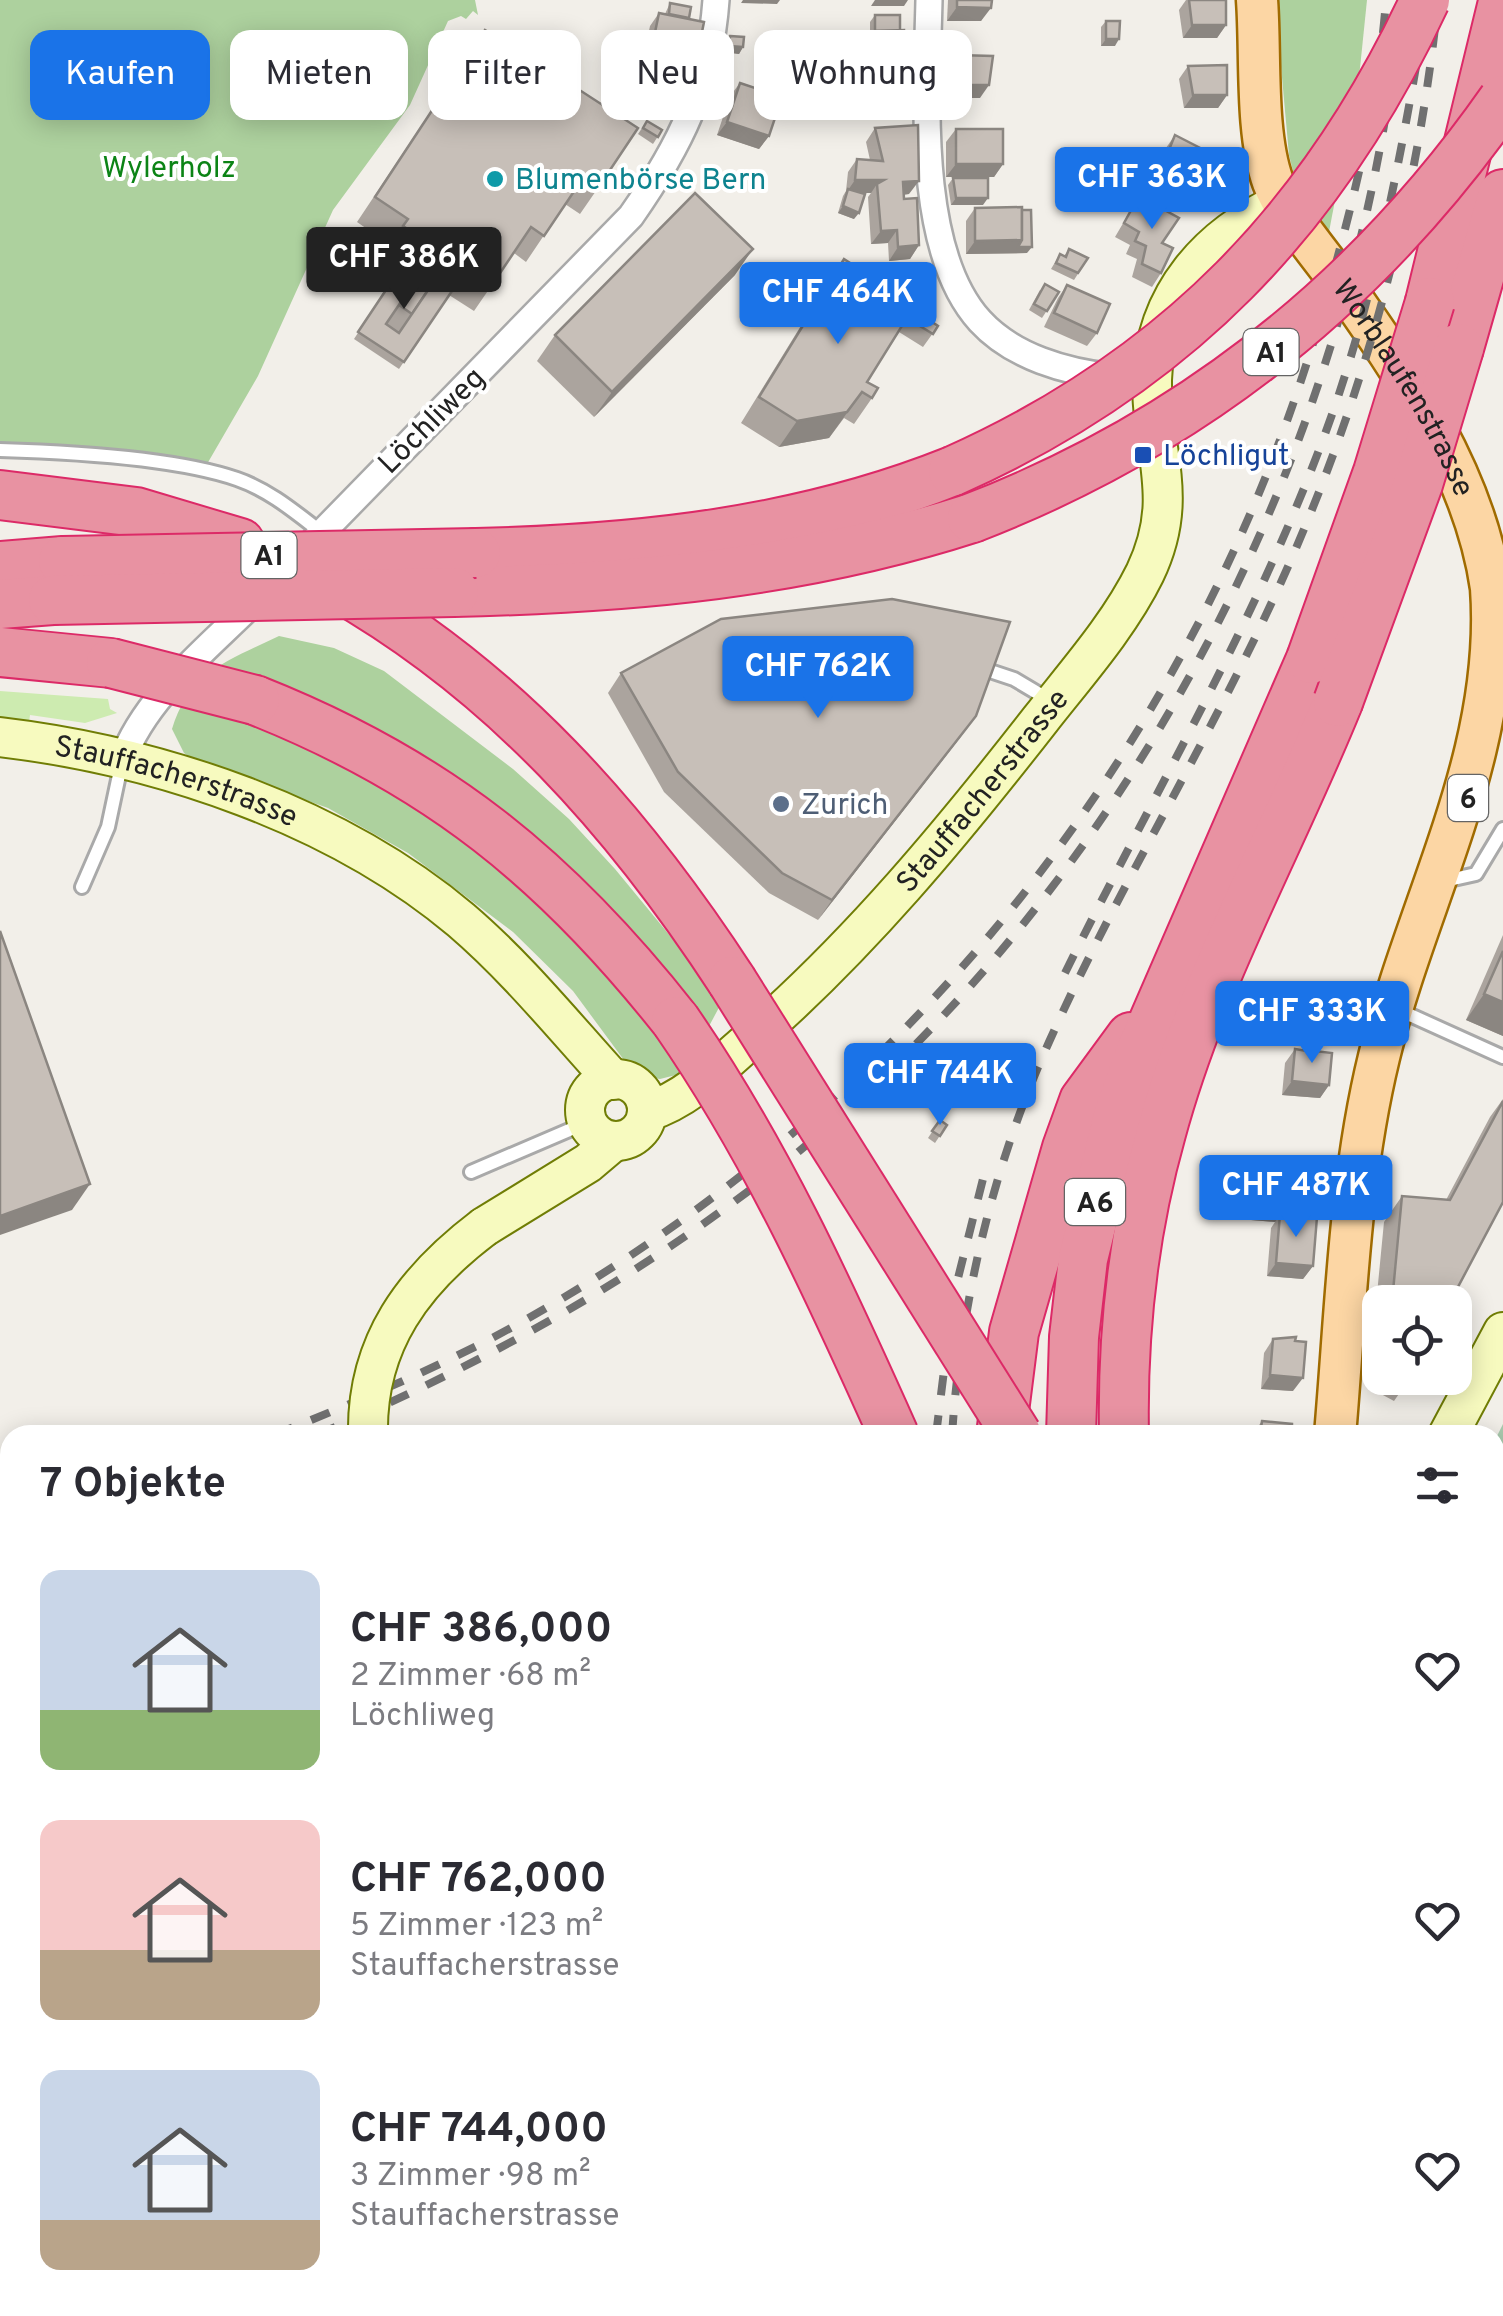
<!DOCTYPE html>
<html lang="de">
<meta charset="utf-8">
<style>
:root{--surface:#fff;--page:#f7f7f7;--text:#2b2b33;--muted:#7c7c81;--accent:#1a73e8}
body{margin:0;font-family:Overpass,sans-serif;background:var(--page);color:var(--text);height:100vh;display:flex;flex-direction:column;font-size:38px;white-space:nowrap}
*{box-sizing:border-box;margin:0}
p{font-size:32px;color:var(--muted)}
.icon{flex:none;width:55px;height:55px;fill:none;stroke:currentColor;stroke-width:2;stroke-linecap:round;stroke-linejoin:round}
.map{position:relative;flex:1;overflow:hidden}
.drawer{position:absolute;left:0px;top:1425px;width:1505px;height:892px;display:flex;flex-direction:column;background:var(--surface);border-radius:30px 30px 0 0;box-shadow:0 5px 25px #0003}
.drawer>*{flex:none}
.hud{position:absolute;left:30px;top:30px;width:1000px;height:90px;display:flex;gap:20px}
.fabs{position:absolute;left:1362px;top:1285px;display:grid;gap:20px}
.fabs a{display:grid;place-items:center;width:110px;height:110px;border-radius:20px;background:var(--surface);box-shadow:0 5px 25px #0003;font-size:50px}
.price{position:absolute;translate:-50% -85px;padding:0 22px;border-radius:10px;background:var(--accent);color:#fff;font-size:32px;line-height:65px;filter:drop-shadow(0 2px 5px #0008)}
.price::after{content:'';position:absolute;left:50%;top:60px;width:30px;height:22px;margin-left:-15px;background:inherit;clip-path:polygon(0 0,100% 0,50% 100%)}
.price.current{background:#222;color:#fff}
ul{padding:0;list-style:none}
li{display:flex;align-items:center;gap:30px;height:250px;padding:0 40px}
li span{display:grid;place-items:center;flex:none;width:280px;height:200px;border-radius:20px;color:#555}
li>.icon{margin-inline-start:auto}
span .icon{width:120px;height:120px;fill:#fffc;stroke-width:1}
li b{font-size:42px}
h2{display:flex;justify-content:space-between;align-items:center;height:120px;padding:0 40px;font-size:42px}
.tag{padding:0 35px;border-radius:20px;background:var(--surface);box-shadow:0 5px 25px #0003;font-size:35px;line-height:90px}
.tag.current{background:var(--accent);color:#fff}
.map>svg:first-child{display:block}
</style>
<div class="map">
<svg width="1503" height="2316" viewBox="0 0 1503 2316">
<rect width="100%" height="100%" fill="#f2efe9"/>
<!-- grass -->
<g fill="#cdebb0">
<path d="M0,691L108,699L110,709L117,713L85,723L30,715L29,722L0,719Z"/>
<path d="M1495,1857L1503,1862V2026L1495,2029Z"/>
<path d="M1111,2308H1247L1254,2316H1107Z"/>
</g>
<!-- forest -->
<g fill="#add19e">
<path d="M0,0H475L478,15L473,11L466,19L461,16L448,21L410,105L333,210L258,376L203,471L0,450Z"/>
<path d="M1275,0H1367L1360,68L1329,232L1293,171L1289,155Z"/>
<path d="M279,636L334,648L384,671L513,769L569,819L615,869L723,1000L684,1073L660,1079L635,1075L573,991L513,932L408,853L328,808L195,761L184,753L172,729C189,672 229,660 279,636Z"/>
</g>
<!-- cemetery -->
<path fill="#aacbaf" d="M1503,1424V1784L1495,1782V1440Z"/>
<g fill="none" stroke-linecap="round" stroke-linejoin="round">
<!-- lane casing -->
<g stroke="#a9a9a9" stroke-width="18">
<g id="lane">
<path d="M0,450C68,452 173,457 237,479C269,490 295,512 321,532"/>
<path d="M987,670L1014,679L1051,701"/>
<path d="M1440,882L1476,874L1503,829"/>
<path d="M82,887L108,827L122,761"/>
<path d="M1399,1010L1503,1057"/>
<path d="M471,1172L588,1122"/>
<path d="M1495,1477L1503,1461"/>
<path d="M1495,1511L1503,1515"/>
<path d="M1495,1611L1503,1614"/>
<path d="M1495,1691L1503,1694"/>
<path d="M1495,1798L1503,1799"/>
<path d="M0,1928L10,1930"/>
<path d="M0,2087L10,2074"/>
<path d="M0,2119L10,2140"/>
<path d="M0,2190L10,2191"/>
<path d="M660,2308L682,2316"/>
<path d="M732,2308L755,2316"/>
<path d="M132,2316L136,2308"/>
<path d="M174,2316L176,2308"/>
<path d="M618,2316L624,2308"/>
</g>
</g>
<!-- street casing -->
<g stroke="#a9a9a9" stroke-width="30">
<g id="street">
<path d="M929,0C927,91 915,250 980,321C1013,357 1066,372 1113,377"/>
<path d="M300,555L631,216C680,146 710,86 716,0"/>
<path d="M122,761C145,696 211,646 258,598"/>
<path d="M0,2314L11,2316"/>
</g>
</g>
<!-- secondary casing -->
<g stroke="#707d05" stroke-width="42">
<g id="secondary">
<path id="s1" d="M0,737C160,756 336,815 461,920C517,968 563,1025 613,1080"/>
<circle cx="616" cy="1110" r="31"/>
<path id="s2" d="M647,1112C688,1099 719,1067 751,1039C860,944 951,834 1040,720C1076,674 1119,626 1145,573C1181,498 1151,453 1152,380C1155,294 1209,235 1283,202"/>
<path d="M484,1227L588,1163L614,1141"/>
<path d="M1448,1435L1503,1332"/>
</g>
</g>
<!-- primary casing -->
<g stroke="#a06b00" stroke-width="45">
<g id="primary">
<path id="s3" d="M1257,0C1261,54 1255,132 1273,182C1285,214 1320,254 1341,283C1405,374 1475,475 1491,588C1503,755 1417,900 1379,1057C1349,1180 1346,1309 1335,1435"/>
<path d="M987,2316L992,2308"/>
</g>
</g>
<!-- highway casing -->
<g stroke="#dc2a67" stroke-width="52">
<g id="highway">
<path d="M1430,302L1503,2"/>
<path d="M1459,348L1503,194"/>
<path d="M0,495L136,512L240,543"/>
<path d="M476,553C640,549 800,532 953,471"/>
<path d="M0,566L63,561"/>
<path d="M335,585C504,681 627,820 732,981"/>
<path d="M454,592C632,588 802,573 972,518"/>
<path d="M0,604L53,600"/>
<path d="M0,652L111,663"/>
<path d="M255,700C437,772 556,869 676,1021"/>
<path d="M1001,1435L1014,1332L1067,1148L1084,1101L1131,1037"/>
<path d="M1071,1435L1074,1337L1083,1259L1118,1116L1142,1048L1311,659"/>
<path d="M1124,1435C1122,1332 1133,1232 1161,1133C1201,984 1280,845 1338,702"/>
<path d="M1495,1830L1503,1833"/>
<path d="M1495,2127L1503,2132"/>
<path d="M1495,2178L1503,2186"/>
<path d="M1495,2232L1503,2239"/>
<path d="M1369,2308L1381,2316"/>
<path d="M1482,2308L1490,2316"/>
</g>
</g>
<!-- lane -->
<use href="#lane" stroke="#fff" stroke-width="12"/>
<!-- street -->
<use href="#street" stroke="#fff" stroke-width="25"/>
<!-- secondary -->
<use href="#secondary" stroke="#f7fabf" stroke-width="38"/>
<!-- primary -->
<use href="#primary" stroke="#fcd6a4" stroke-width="40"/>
<!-- highway -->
<use href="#highway" stroke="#e892a2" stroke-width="48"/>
<!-- rail -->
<g stroke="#707070" stroke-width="8" stroke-dasharray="20 20" stroke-linecap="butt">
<path d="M1065,973C1151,799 1250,632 1319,450C1368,322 1395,189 1418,55"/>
<path d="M274,1435C349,1405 423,1374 494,1337C894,1123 1193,755 1320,320C1350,216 1378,108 1386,0"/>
<path d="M317,1435C478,1366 628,1284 767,1177C1124,898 1354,458 1400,10"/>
<path d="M936,1435L953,1298L986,1167"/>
<path d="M952,1435C961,1300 993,1166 1049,1042C1116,892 1202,753 1271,604C1360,413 1417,210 1438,0"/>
<path d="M0,1532L10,1528"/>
<path d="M0,1549L10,1545"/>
<path d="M0,1956L10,1959"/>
<path d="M0,2009L10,2011"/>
<path d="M0,2027L10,2030"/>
<path d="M854,2308L875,2316"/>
<path d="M913,2308L935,2316"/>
<path d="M958,2308L980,2316"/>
<path d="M1270,2308L1278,2316"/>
<path d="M1291,2308L1300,2316"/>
</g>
<!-- secondary-bridge casing -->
<g stroke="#707d05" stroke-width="42" stroke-linecap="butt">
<path id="secondary-bridge" d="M368,1435C366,1343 414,1280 484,1227"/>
</g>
<!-- primary-bridge casing -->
<g stroke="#a06b00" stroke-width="45" stroke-linecap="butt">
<path id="primary-bridge" d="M948,2316L958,2308"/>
</g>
<!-- highway-bridge casing -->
<g stroke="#dc2a67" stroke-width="52" stroke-linecap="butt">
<g id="highway-bridge">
<path d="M953,471C1175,372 1323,219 1425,0"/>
<path d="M972,518C1192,433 1368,293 1503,100"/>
<path d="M63,561L476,553"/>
<path d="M53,600L454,592"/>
<path d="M1311,659L1378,472L1430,302"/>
<path d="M111,663L255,700"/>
<path d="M1338,702L1418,484L1459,348"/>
<path d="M732,981L1017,1435"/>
<path d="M676,1021C766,1151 830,1292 894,1435"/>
<path d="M1495,2051L1503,2060"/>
</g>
</g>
<!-- secondary-bridge -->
<use href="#secondary-bridge" stroke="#f7fabf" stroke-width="38"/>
<!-- primary-bridge -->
<use href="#primary-bridge" stroke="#fcd6a4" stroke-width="40"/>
<!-- highway-bridge -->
<use href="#highway-bridge" stroke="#e892a2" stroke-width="48"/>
</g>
<!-- wall -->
<g fill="#aba49e">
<path d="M948,0H992L981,21H947Z"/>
<path d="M1186,0H1226V25L1217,38H1183L1179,10Z"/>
<path d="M670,3L688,19L698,52L688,66L682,64L673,85L642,76L645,66L626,63L630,44L634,38L647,40L650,26L659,13L665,14Z"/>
<path d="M875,15L900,31L904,41L912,72L903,85H869L867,45L870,40V22Z"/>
<path d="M1106,21L1115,46H1101V27Z"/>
<path d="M485,30L561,78L598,188L580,214L565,204L526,262L514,253L474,311L449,295L399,369L354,339L403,264L385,252L390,245L357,222Z"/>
<path d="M730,36L743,47L739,54L725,52V42Z"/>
<path d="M956,55L980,98H946V69Z"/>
<path d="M1188,66L1227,95L1218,108H1184L1179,79Z"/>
<path d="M740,83L769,136L759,149L717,135L730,96Z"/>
<path d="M647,121L662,130L653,144L638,134Z"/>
<path d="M875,128L909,194L904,195V199L919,245L910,259L889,261L888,243L871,244L868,197L871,193H862L854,219L838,213L843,196L846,191L848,172L857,159L870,160L866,142Z"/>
<path d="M956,129L1003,164L994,177H946V142Z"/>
<path d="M1175,135L1195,177L1186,190L1155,175L1166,148Z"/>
<path d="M953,178L983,205H951L948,185Z"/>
<path d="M1139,196L1162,243L1161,273L1152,287L1132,277L1137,259L1126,254L1130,245L1115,237Z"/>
<path d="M975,208L1027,253L966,254V221Z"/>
<path d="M1069,249L1088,258L1074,280L1051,269L1060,254L1064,256Z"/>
<path d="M844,259L912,309L938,326L923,347L899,332L867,382L872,398L854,424L844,418L829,438L779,447L741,423L826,285Z"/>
<path d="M735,275L594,417L537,361L555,335Z"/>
<path d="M1067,285L1097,333L1087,346L1044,327L1058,298Z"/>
<path d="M1040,290L1059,292L1042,318L1029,310Z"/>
<path d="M621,673L962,735L818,920L769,893L664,792L608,693Z"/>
<path d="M1503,935V1036L1466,1020Z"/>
<path d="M1274,992L1285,1014L1281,1021L1263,1013Z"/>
<path d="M1307,1045L1314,1051L1329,1085L1320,1098L1282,1095L1285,1063L1295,1049L1304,1050Z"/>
<path d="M1503,1099V1202L1450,1302H1380V1378H1410L1394,1401L1368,1387L1384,1222L1402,1196L1446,1200L1490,1117Z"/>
<path d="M940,1120L947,1125L935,1143L928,1138Z"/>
<path d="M1257,1200L1288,1215L1313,1266L1303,1279L1267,1276L1271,1228L1275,1222L1251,1220L1252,1207Z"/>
<path d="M1273,1339L1293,1391L1261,1389L1264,1353Z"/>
<path d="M1262,1421L1292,1435H1252Z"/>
<path d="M10,2208V2282L0,2281V2222Z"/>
<path d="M204,2308H601L598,2316H201Z"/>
</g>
<!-- shaded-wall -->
<g fill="#8b8681">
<path d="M743,0H780L777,4L741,3Z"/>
<path d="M875,0H908L904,6H871Z"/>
<path d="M957,7L991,8L981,21H947Z"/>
<path d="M1192,25H1226L1217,38H1183Z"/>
<path d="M1106,39H1119L1115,46H1101Z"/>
<path d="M653,42L698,52L688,66L643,56Z"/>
<path d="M729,46L743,47L739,54L725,52Z"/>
<path d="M631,56L650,59L645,66L626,63Z"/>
<path d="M646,69L678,79L673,85L642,76Z"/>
<path d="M878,71L912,72L903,85H869Z"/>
<path d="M955,85H989L980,98H946Z"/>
<path d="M1193,95H1227L1218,108H1184Z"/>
<path d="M727,122L769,136L759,149L717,135Z"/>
<path d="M956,164H1003L994,177H946Z"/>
<path d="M855,180H884L877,184L871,193H846Z"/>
<path d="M919,181L909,194L894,195L903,182Z"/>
<path d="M956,198H988L983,205H951Z"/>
<path d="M843,206L859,213L854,219L838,213Z"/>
<path d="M897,230L888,243L871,244L881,231Z"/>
<path d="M1022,240L1032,247L1027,253L966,254L975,241Z"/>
<path d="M919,245L910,259L889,261L898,247Z"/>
<path d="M753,249L735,275L594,417L612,392Z"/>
<path d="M862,392L829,438L779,447L797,421Z"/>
<path d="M976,716L962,735L818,920L832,900Z"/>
<path d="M1484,994L1503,1002V1036L1466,1020Z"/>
<path d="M1292,1081L1329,1085L1320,1098L1282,1095Z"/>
<path d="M90,1184L72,1210L0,1235V1216Z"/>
<path d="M1255,1213L1279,1216L1275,1222L1251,1220Z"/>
<path d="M1276,1263L1313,1266L1303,1279L1267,1276Z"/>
<path d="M1270,1375L1303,1378L1293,1391L1261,1389Z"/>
<path d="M9,2254L10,2282L0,2281V2267Z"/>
</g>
<!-- building -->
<g fill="#c7bfb8" stroke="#8b8681" stroke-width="2.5">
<path d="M957,0H992L991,8L957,7Z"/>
<path d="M1189,0H1226V25H1192Z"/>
<path d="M670,3L691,7L689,18L669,14Z"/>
<path d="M659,13L704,22L698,52L653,42Z"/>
<path d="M875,15H900V31H877L875,34Z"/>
<path d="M1106,21H1120L1119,39H1106Z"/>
<path d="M485,30L550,70L555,61L567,69L561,78L638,128L598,188L583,178L544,236L531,227L492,285L450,257L412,314L399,305L437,248L403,226L408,219L375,197Z"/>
<path d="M904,30V41L916,42L912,72L878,71L877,31Z"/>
<path d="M730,36L744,37L743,47L729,46Z"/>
<path d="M634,38L650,41L648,49L683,63L678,79L646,69L650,59L631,56Z"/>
<path d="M956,55L993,56L989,85H955Z"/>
<path d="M1227,65V95H1193L1188,66Z"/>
<path d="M740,83L782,97L769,136L727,122Z"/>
<path d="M647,121L662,130L658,137L643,128Z"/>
<path d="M918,125L919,181L903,182L904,199L917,198L919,245L898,247L897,230L881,231L877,184L884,180H855L857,159L883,161L875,128Z"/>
<rect x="956" y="129" width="47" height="35"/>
<path d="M1175,135L1208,152L1195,177L1164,162Z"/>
<path d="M953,178H988V198H956Z"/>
<path d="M848,189L865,194L859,213L843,206Z"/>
<path d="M695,193L753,249L612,392L555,335Z"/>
<path d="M1139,196L1179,218L1162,243L1173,248L1161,273L1142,264L1146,246L1135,241L1139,232L1124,223Z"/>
<path d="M1022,207V240L975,241V208Z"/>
<path d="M1022,210H1031L1032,247H1018L1022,240Z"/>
<path d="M1069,249L1088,258L1078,273L1056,263L1060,254L1066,257Z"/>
<path d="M408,257L424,268L386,324L399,333L437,277L454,288L404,362L358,332Z"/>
<path d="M844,259L915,305L867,382L878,388L872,398L862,392L847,412L797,421L759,397Z"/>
<path d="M1045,284L1059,292L1047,311L1034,304Z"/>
<path d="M1067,285L1110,304L1097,333L1054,313Z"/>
<path d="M912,309L938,326L933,334L907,318Z"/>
<path d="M892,599L1010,622L976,716L832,900L782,873L678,772L621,673L721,619Z"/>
<path d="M0,931L90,1184L0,1216Z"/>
<path d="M1503,951V1002L1484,994Z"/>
<path d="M1274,992L1292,1000L1285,1014L1268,1006Z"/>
<path d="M1307,1045L1314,1046V1051L1332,1053L1329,1085L1292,1081L1295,1049L1307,1051Z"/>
<path d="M1503,1101V1202L1450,1302H1392L1402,1196L1450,1200Z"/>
<path d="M940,1120L947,1125L940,1136L932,1131Z"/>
<path d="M1257,1200L1289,1203L1288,1215L1255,1213Z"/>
<path d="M1280,1214L1317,1217L1313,1266L1276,1263Z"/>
<path d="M1296,1337L1295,1341L1306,1342L1303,1378L1270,1375L1273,1339Z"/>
<path d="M1262,1421L1292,1424V1435H1260Z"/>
<path d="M212,2308H601L598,2316H209Z"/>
<path d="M1093,2308H1104L1099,2316H1088Z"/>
<path d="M688,2310L705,2316H686Z"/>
</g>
<!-- markers -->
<circle fill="#0f9aa8" stroke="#fff" stroke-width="4" cx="495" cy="179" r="10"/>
<rect fill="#1a4fb4" stroke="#fff" stroke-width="4" x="1133" y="445" width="20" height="20" rx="5"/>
<circle fill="#5c6f8a" stroke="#fff" stroke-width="4" cx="781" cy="804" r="10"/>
<g text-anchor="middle" stroke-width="8" stroke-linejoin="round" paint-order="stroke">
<!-- shield labels -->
<g fill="#fff" stroke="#646464" stroke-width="2.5">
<rect x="1243.5" y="329" width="55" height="46" rx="8"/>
<rect x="241.5" y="532" width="55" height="46" rx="8"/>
<rect x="1448" y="775" width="40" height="46" rx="8"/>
<rect x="1065" y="1179" width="60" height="46" rx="8"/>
</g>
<g font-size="28" font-weight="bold" fill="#222">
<text x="1271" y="362">A1</text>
<text x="269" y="565">A1</text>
<text x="1468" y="808">6</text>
<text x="1095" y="1212">A6</text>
</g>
<!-- park labels -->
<g font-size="30" fill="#0c8416" stroke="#fff">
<text x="169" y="177">Wylerholz</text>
</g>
<!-- culture labels -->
<g font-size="30" fill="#0d838f" stroke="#fff" text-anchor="start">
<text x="515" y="189">Blumenbörse Bern</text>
</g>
<!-- street labels -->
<g font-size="30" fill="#222" stroke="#fff">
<text dy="10" stroke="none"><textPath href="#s3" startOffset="428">Worblaufenstrasse</textPath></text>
<text transform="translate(431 420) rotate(-45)" y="10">Löchliweg</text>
<text dy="10" stroke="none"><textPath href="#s1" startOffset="182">Stauffacherstrasse</textPath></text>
<text dy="10" stroke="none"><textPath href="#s2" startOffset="468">Stauffacherstrasse</textPath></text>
</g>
<!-- transit labels -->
<g font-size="30" fill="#164399" stroke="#fff" text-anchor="start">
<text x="1163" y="465">Löchligut</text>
</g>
<!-- service labels -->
<g font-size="30" fill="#4e5e75" stroke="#fff" text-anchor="start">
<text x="801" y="814">Zurich</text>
</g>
</g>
</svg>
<div class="fabs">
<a><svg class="icon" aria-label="locate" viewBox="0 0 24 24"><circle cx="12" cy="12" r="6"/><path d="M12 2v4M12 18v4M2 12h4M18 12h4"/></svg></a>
</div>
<b class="price" style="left:1152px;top:232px">CHF 363K</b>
<b class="price current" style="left:404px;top:312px">CHF 386K</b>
<b class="price" style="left:838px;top:347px">CHF 464K</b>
<b class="price" style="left:818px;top:721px">CHF 762K</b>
<b class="price" style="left:1312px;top:1066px">CHF 333K</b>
<b class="price" style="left:940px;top:1128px">CHF 744K</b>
<b class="price" style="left:1296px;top:1240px">CHF 487K</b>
<div class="hud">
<a class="tag current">Kaufen</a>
<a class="tag">Mieten</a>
<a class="tag">Filter</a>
<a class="tag">Neu</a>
<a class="tag">Wohnung</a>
</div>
<section class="drawer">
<h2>7 Objekte<svg class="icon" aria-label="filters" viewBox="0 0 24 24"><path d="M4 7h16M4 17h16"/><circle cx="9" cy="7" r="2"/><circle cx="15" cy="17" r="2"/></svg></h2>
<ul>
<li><span style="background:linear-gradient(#c9d6e8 70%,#8fb573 0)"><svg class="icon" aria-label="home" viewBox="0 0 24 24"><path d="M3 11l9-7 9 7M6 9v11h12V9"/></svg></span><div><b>CHF 386,000</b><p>2 Zimmer · 68 m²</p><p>Löchliweg</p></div><svg class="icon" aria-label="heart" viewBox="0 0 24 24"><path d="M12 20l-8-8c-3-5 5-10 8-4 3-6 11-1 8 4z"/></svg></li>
<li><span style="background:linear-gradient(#f6c9c9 65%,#b9a48a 0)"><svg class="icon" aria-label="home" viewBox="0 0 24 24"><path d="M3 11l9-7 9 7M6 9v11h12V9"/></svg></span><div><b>CHF 762,000</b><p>5 Zimmer · 123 m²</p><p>Stauffacherstrasse</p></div><svg class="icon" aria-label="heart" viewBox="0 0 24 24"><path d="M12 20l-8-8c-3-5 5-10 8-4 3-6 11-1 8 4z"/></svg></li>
<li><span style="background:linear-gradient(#c9d6e8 75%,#b9a48a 0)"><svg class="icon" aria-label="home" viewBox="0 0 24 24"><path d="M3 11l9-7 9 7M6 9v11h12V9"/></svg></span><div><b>CHF 744,000</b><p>3 Zimmer · 98 m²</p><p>Stauffacherstrasse</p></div><svg class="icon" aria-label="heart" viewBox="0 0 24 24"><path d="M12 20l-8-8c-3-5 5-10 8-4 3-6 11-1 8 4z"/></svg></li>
</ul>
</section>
</div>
